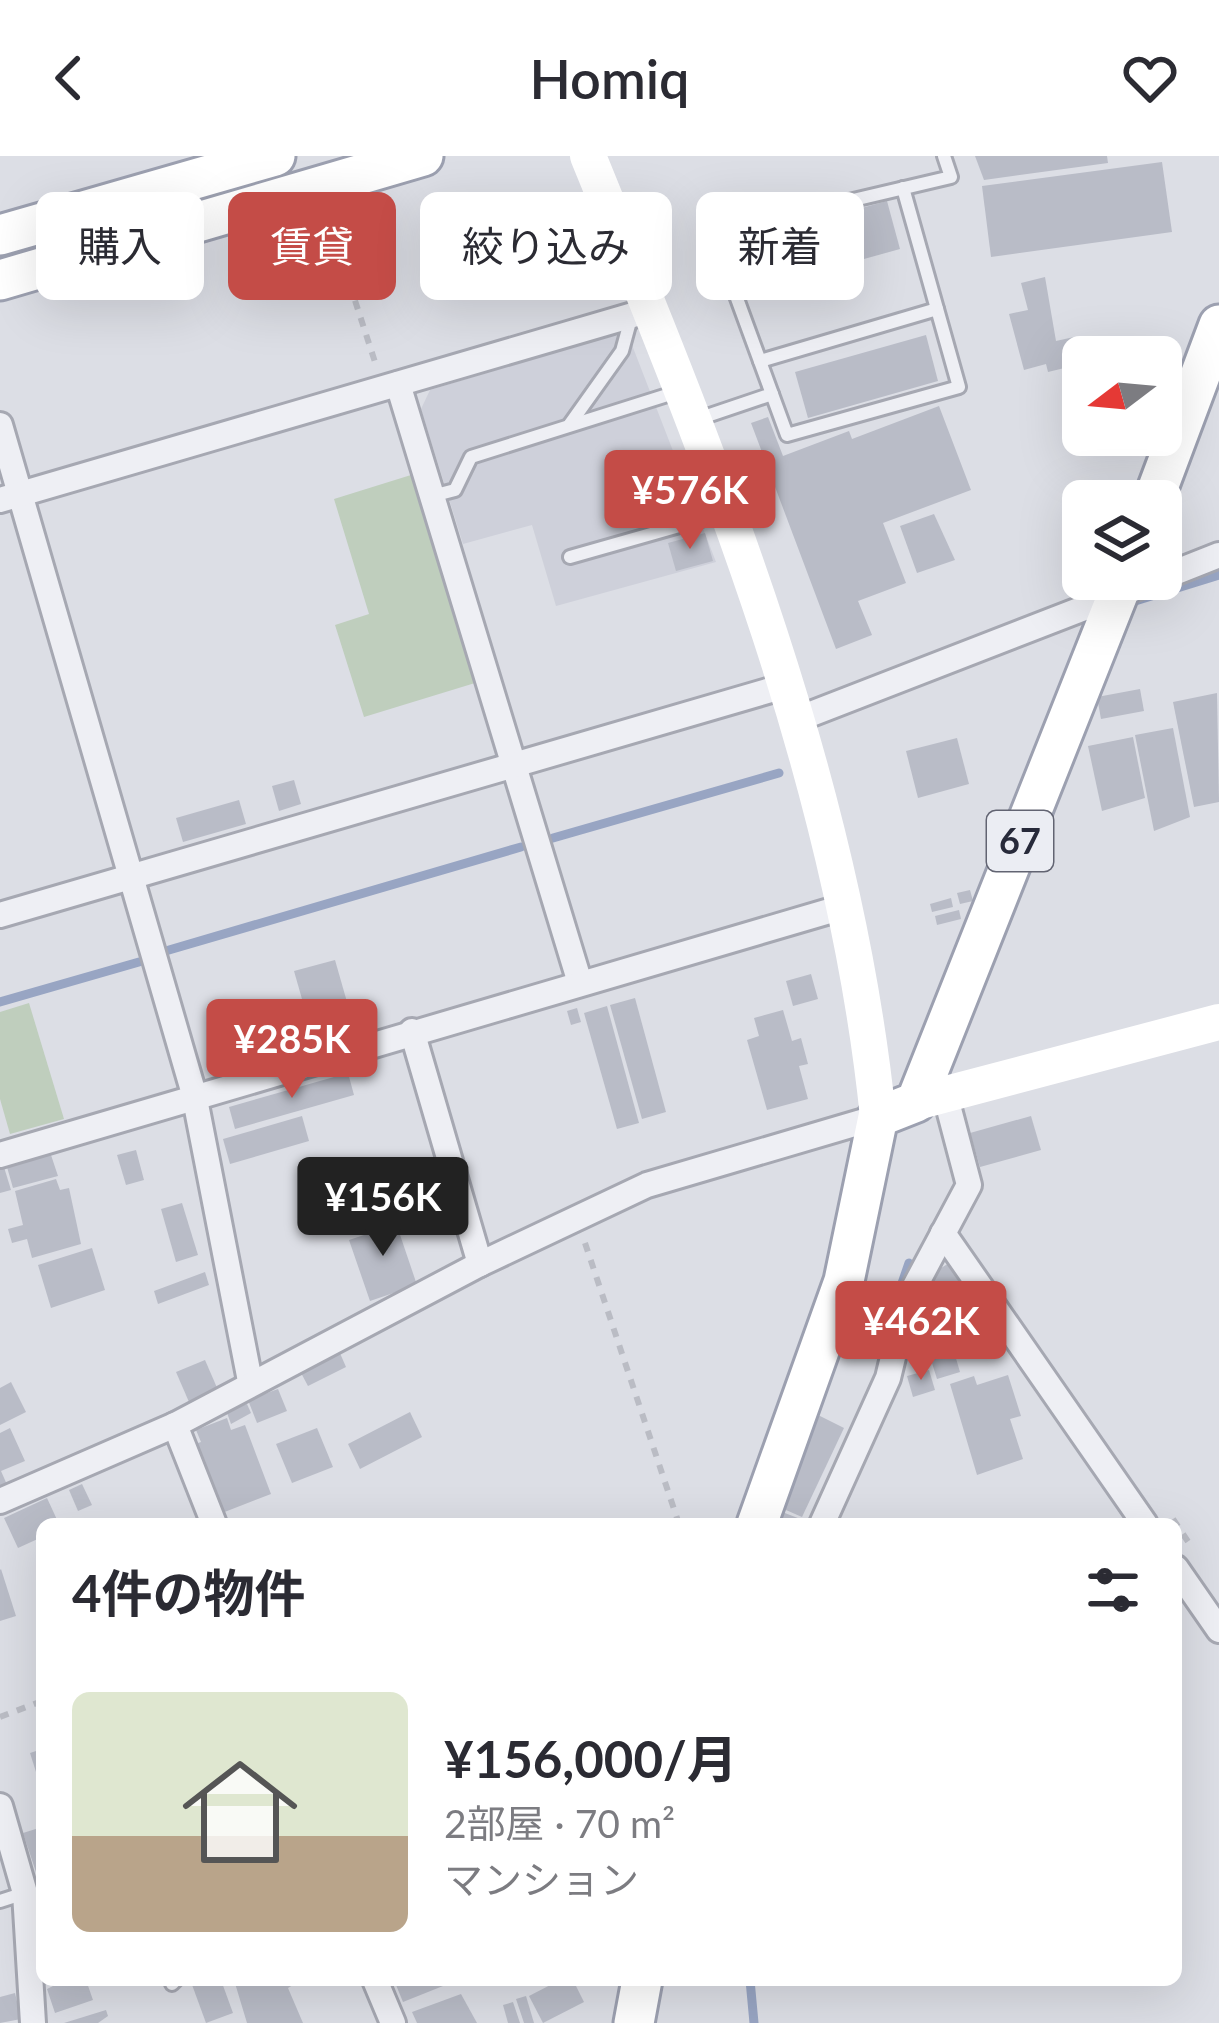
<!DOCTYPE html>
<html lang="ja">
<meta charset="utf-8">
<style>
:root{--surface:#fff;--page:#f2f2f3;--text:#2b2b33;--muted:#7c7c81;--line:#e1e1e2;--accent:#c44c47}
body{margin:0;font-family:Lato,"Noto Sans JP",sans-serif;background:var(--page);color:var(--text);height:100vh;display:flex;flex-direction:column;font-size:45px;white-space:nowrap}
*{box-sizing:border-box;margin:0}
p{font-size:39px;color:var(--muted)}
.icon{flex:none;width:66px;height:66px;fill:none;stroke:currentColor;stroke-width:2;stroke-linecap:round;stroke-linejoin:round}
.map{position:relative;flex:1;overflow:hidden}
.drawer{position:absolute;left:36px;top:1362px;width:1146px;height:468px;display:flex;flex-direction:column;background:var(--surface);border-radius:18px;box-shadow:0 12px 48px #0002}
.drawer>*{flex:none}
.top-card{position:absolute;left:36px;top:36px;width:1149px;height:108px;display:flex;gap:24px}
.needle{width:78px;rotate:254deg}
.buttons{position:absolute;left:1062px;top:180px;display:grid;gap:24px}
.buttons a{display:grid;place-items:center;width:120px;height:120px;border-radius:18px;background:var(--surface);box-shadow:0 12px 48px #0002;font-size:60px}
.price{position:absolute;translate:-50% -102px;padding:0 27px;border-radius:12px;background:var(--accent);color:#fff;font-size:39px;line-height:78px;filter:drop-shadow(0 3px 6px #0008)}
.price::after{content:'';position:absolute;left:50%;top:72px;width:36px;height:27px;margin-left:-18px;background:inherit;clip-path:polygon(0 0,100% 0,50% 100%)}
.price.on{background:#222;color:#fff}
ul{padding:0;list-style:none}
li{display:flex;align-items:center;gap:36px;height:300px;padding:0 36px}
li+li{border-top:3px solid var(--line)}
li span{display:grid;place-items:center;flex:none;width:336px;height:240px;border-radius:18px;color:#555}
li>.icon{margin-inline-start:auto}
span .icon{width:144px;height:144px;fill:#fffc;stroke-width:1}
li b{font-size:51px}
h2{display:flex;justify-content:space-between;align-items:center;height:144px;padding:0 36px;font-size:51px}
.pill{padding:0 42px;border-radius:18px;background:var(--surface);box-shadow:0 12px 48px #0002;font-size:42px;line-height:108px}
.pill.on{background:var(--accent);color:#fff}
header{display:flex;justify-content:space-between;align-items:center;height:156px;padding:0 36px;background:var(--surface);font-size:54px;font-weight:600}
.map>svg:first-child{display:block}
</style>
<header><svg class="icon" aria-label="back" viewBox="0 0 24 24"><path d="M15 5l-7 7 7 7"/></svg>Homiq<svg class="icon" aria-label="heart" viewBox="0 0 24 24"><path d="M12 20l-8-8c-3-5 5-10 8-4 3-6 11-1 8 4z"/></svg></header>
<div class="map">
<svg width="1219" height="1867" viewBox="0 0 1219 1867">
<rect width="100%" height="100%" fill="#dcdee5"/>
<!-- built -->
<path fill="#ced0da" d="M614,178L632,189L716,406L556,450L532,369L463,388L421,253L430,234Z"/>
<!-- green -->
<g fill="#bfcebd">
<path d="M411,319L475,527L364,561L335,469L369,458L334,343Z"/>
<path d="M29,847L64,963L10,978L0,943V856Z"/>
</g>
<g fill="none" stroke-linecap="round" stroke-linejoin="round">
<!-- stream -->
<g stroke="#98a5c3" stroke-width="9">
<path d="M1132,446L1219,419"/>
<path d="M553,682L779,617"/>
<path d="M169,794L521,691"/>
<path d="M0,846L139,806"/>
<path d="M891,1159L909,1107"/>
<path d="M750,1824L754,1867"/>
</g>
</g>
<!-- building -->
<g fill="#b9bcc7">
<path d="M975,0H1107L1108,7L984,24Z"/>
<path d="M1162,6L1172,76L991,101L982,30Z"/>
<path d="M887,45L900,93L774,128L760,80Z"/>
<path d="M1045,121L1056,185L1074,181L1081,208L1048,216L1046,208L1024,214L1009,158L1028,154L1021,127Z"/>
<path d="M926,179L938,225L808,262L795,216Z"/>
<path d="M1083,211V224L1067,227L1064,215Z"/>
<path d="M939,250L971,334L883,367L906,427L858,445L872,479L836,493L751,267L768,261L783,300L849,275L852,283Z"/>
<path d="M685,325L694,354L660,363L652,334Z"/>
<path d="M934,358L955,404L917,417L900,370Z"/>
<path d="M705,377L713,405L676,415L668,387Z"/>
<path d="M1140,533L1144,555L1101,563L1097,541Z"/>
<path d="M1217,537L1219,646L1194,651L1173,546Z"/>
<path d="M1173,572L1190,661L1154,675L1135,579Z"/>
<path d="M1133,581L1145,642L1102,655L1088,590Z"/>
<path d="M957,582L969,628L918,642L906,595Z"/>
<path d="M294,624L301,648L279,655L272,630Z"/>
<path d="M239,644L246,668L183,686L176,662Z"/>
<path d="M970,734L973,745L960,748L957,737Z"/>
<path d="M951,742L953,751L932,756L930,748Z"/>
<path d="M959,754L961,763L937,769L935,760Z"/>
<path d="M335,804L351,860L310,871L294,815Z"/>
<path d="M811,818L818,843L793,850L786,825Z"/>
<path d="M635,842L666,956L642,963L610,849Z"/>
<path d="M607,850L639,967L617,973L584,857Z"/>
<path d="M577,852L581,866L571,869L567,855Z"/>
<path d="M783,854L792,885L801,882L808,908L799,910L808,943L767,954L747,884L759,880L754,862Z"/>
<path d="M348,917L354,939L235,973L229,951Z"/>
<path d="M302,960L309,985L230,1008L223,983Z"/>
<path d="M1031,960L1041,994L980,1011L970,977Z"/>
<path d="M136,994L144,1024L126,1029L117,999Z"/>
<path d="M51,999L58,1020L13,1032L7,1011Z"/>
<path d="M4,1011L11,1034L0,1037V1012Z"/>
<path d="M56,1023L60,1034L69,1032L81,1088L32,1102L27,1083L12,1087L8,1073L23,1069L15,1035Z"/>
<path d="M443,1037L452,1063L402,1075L394,1053Z"/>
<path d="M182,1047L198,1099L176,1106L161,1053Z"/>
<path d="M393,1058L417,1129L370,1145L349,1084L367,1078L364,1067Z"/>
<path d="M92,1092L105,1134L51,1152L38,1109Z"/>
<path d="M954,1104L976,1138L971,1143L978,1166L954,1173L944,1141L922,1139L933,1117Z"/>
<path d="M205,1116L209,1129L158,1148L154,1135Z"/>
<path d="M942,1155L960,1216L937,1223L932,1207L915,1212L908,1186L916,1183L915,1162Z"/>
<path d="M981,1167L988,1191L963,1198L957,1174Z"/>
<path d="M339,1195L346,1211L308,1230L300,1215Z"/>
<path d="M205,1204L218,1234L189,1246L176,1216Z"/>
<path d="M929,1214L935,1234L913,1241L907,1220Z"/>
<path d="M1008,1219L1021,1260L1010,1263L1023,1303L977,1319L950,1228L974,1220L977,1229Z"/>
<path d="M11,1226L26,1256L0,1269V1232Z"/>
<path d="M278,1233L287,1255L257,1267L248,1244Z"/>
<path d="M247,1248L251,1257L231,1268L226,1254Z"/>
<path d="M410,1256L422,1281L360,1313L348,1288Z"/>
<path d="M816,1258L844,1272L802,1361L779,1351Z"/>
<path d="M227,1262L231,1274L245,1269L271,1338L222,1357L195,1288L201,1286L196,1274Z"/>
<path d="M10,1272L25,1305L1,1315L8,1331L0,1334V1277Z"/>
<path d="M317,1272L333,1311L292,1327L276,1288Z"/>
<path d="M82,1328L92,1349L78,1355L69,1334Z"/>
<path d="M47,1342L59,1368H42V1381L18,1392L4,1362Z"/>
<path d="M777,1354L803,1364L802,1368H773Z"/>
<path d="M1,1413L16,1460L0,1465V1414Z"/>
<path d="M42,1593V1614L36,1616L30,1597Z"/>
<path d="M42,1671V1714L36,1716L23,1677Z"/>
<path d="M42,1719V1744L38,1746L30,1723Z"/>
<path d="M51,1824H86L93,1844L55,1857L47,1833L53,1830Z"/>
<path d="M221,1824L233,1857L206,1867L191,1826Z"/>
<path d="M234,1824H301L288,1832L303,1867H247Z"/>
<path d="M394,1824H441L443,1830L403,1846Z"/>
<path d="M560,1824H573L584,1846L543,1867L529,1840Z"/>
<path d="M15,1837L21,1863L0,1867V1841Z"/>
<path d="M461,1838L477,1867H417L412,1856Z"/>
<path d="M526,1840L534,1867H524L516,1843Z"/>
<path d="M513,1846L520,1867H508L503,1849Z"/>
<path d="M106,1854L108,1860L98,1867H64Z"/>
</g>
<g fill="none" stroke-linecap="round" stroke-linejoin="round">
<!-- lane casing -->
<g stroke="#a6a8b2" stroke-width="18">
<g id="lane">
<path d="M760,205L937,153"/>
<path d="M772,238L713,77L951,21L944,0"/>
<path d="M695,264L772,238L787,279L959,231L903,32"/>
<path d="M570,268L622,195L631,162"/>
<path d="M432,340L455,334L471,301L680,235"/>
<path d="M570,401L725,357"/>
<path d="M0,1745L25,1737"/>
<path d="M172,1828L176,1824"/>
</g>
</g>
<!-- street casing -->
<g stroke="#a6a8b2" stroke-width="30">
<g id="street">
<path d="M398,228L580,827"/>
<path d="M0,269L194,938L250,1225"/>
<path d="M0,344L650,154"/>
<path d="M1161,422L1219,399"/>
<path d="M798,563L1159,423"/>
<path d="M0,759L788,529"/>
<path d="M412,875L480,1108"/>
<path d="M0,999L843,751"/>
<path d="M943,1077L1145,1368"/>
<path d="M175,1269L214,1368"/>
<path d="M0,1345L175,1269L480,1108L647,1029L878,961"/>
<path d="M822,1368L888,1222L906,1147L969,1029L945,938"/>
<path d="M1176,1412L1219,1474"/>
<path d="M0,1650L25,1737L33,1867"/>
<path d="M375,1824L393,1867"/>
</g>
</g>
<!-- primary casing -->
<g stroke="#9ca0b0" stroke-width="45">
<g id="primary">
<path d="M0,79L275,0"/>
<path d="M0,124L423,0"/>
<path d="M1153,345L1219,169"/>
<path d="M757,1368L844,1125L878,961L916,946L1124,423"/>
<path d="M634,1867L642,1824"/>
</g>
</g>
<!-- path -->
<g stroke="#babcc4" stroke-width="6" stroke-dasharray="9 9" stroke-linecap="butt">
<path d="M308,69L348,123L375,206"/>
<path d="M585,1087L679,1368"/>
<path d="M1173,1363L1189,1387"/>
<path d="M0,1561L42,1545"/>
</g>
<!-- lane -->
<use href="#lane" stroke="#eeeff4" stroke-width="12"/>
<!-- street -->
<use href="#street" stroke="#eeeff4" stroke-width="24"/>
<!-- secondary -->
<g stroke="#fff" stroke-width="36">
<path d="M588,0C714,310 844,626 878,961"/>
<path d="M916,946L1219,866"/>
</g>
<!-- primary -->
<use href="#primary" stroke="#fff" stroke-width="39"/>
</g>
<g text-anchor="middle" stroke-width="9" stroke-linejoin="round" paint-order="stroke">
<!-- shield labels -->
<rect fill="#ebedf3" stroke="#626472" stroke-width="3" x="987" y="655" width="66" height="60" rx="9"/>
<g font-size="36" font-weight="bold" fill="#272a3a">
<text x="1020" y="698">67</text>
</g>
</g>
</svg>
<div class="buttons">
<a><svg class="needle" viewBox="-14 -14 28 28"><path d="M0-13l5 13h-10z" fill="#e53935"/><path d="M0 13l5-13h-10z" fill="#7c7c81"/></svg></a>
<a><svg class="icon" aria-label="layers" viewBox="0 0 24 24"><path d="M12 4l9 5-9 5-9-5zM3 14l9 5 9-5"/></svg></a>
</div>
<b class="price" style="left:690px;top:396px">¥576K</b>
<b class="price" style="left:292px;top:945px">¥285K</b>
<b class="price on" style="left:383px;top:1103px">¥156K</b>
<b class="price" style="left:921px;top:1227px">¥462K</b>
<div class="top-card">
<a class="pill">購入</a>
<a class="pill on">賃貸</a>
<a class="pill">絞り込み</a>
<a class="pill">新着</a>
</div>
<section class="drawer">
<h2>4件の物件<svg class="icon" aria-label="filters" viewBox="0 0 24 24"><path d="M4 7h16M4 17h16"/><circle cx="9" cy="7" r="2"/><circle cx="15" cy="17" r="2"/></svg></h2>
<ul>
<li><span style="background:linear-gradient(#dfe7d0 60%,#b9a48a 0)"><svg class="icon" aria-label="home" viewBox="0 0 24 24"><path d="M3 11l9-7 9 7M6 9v11h12V9"/></svg></span><div><b>¥156,000/月</b><p>2部屋 · 70 m²</p><p>マンション</p></div></li>
</ul>
</section>
</div>
